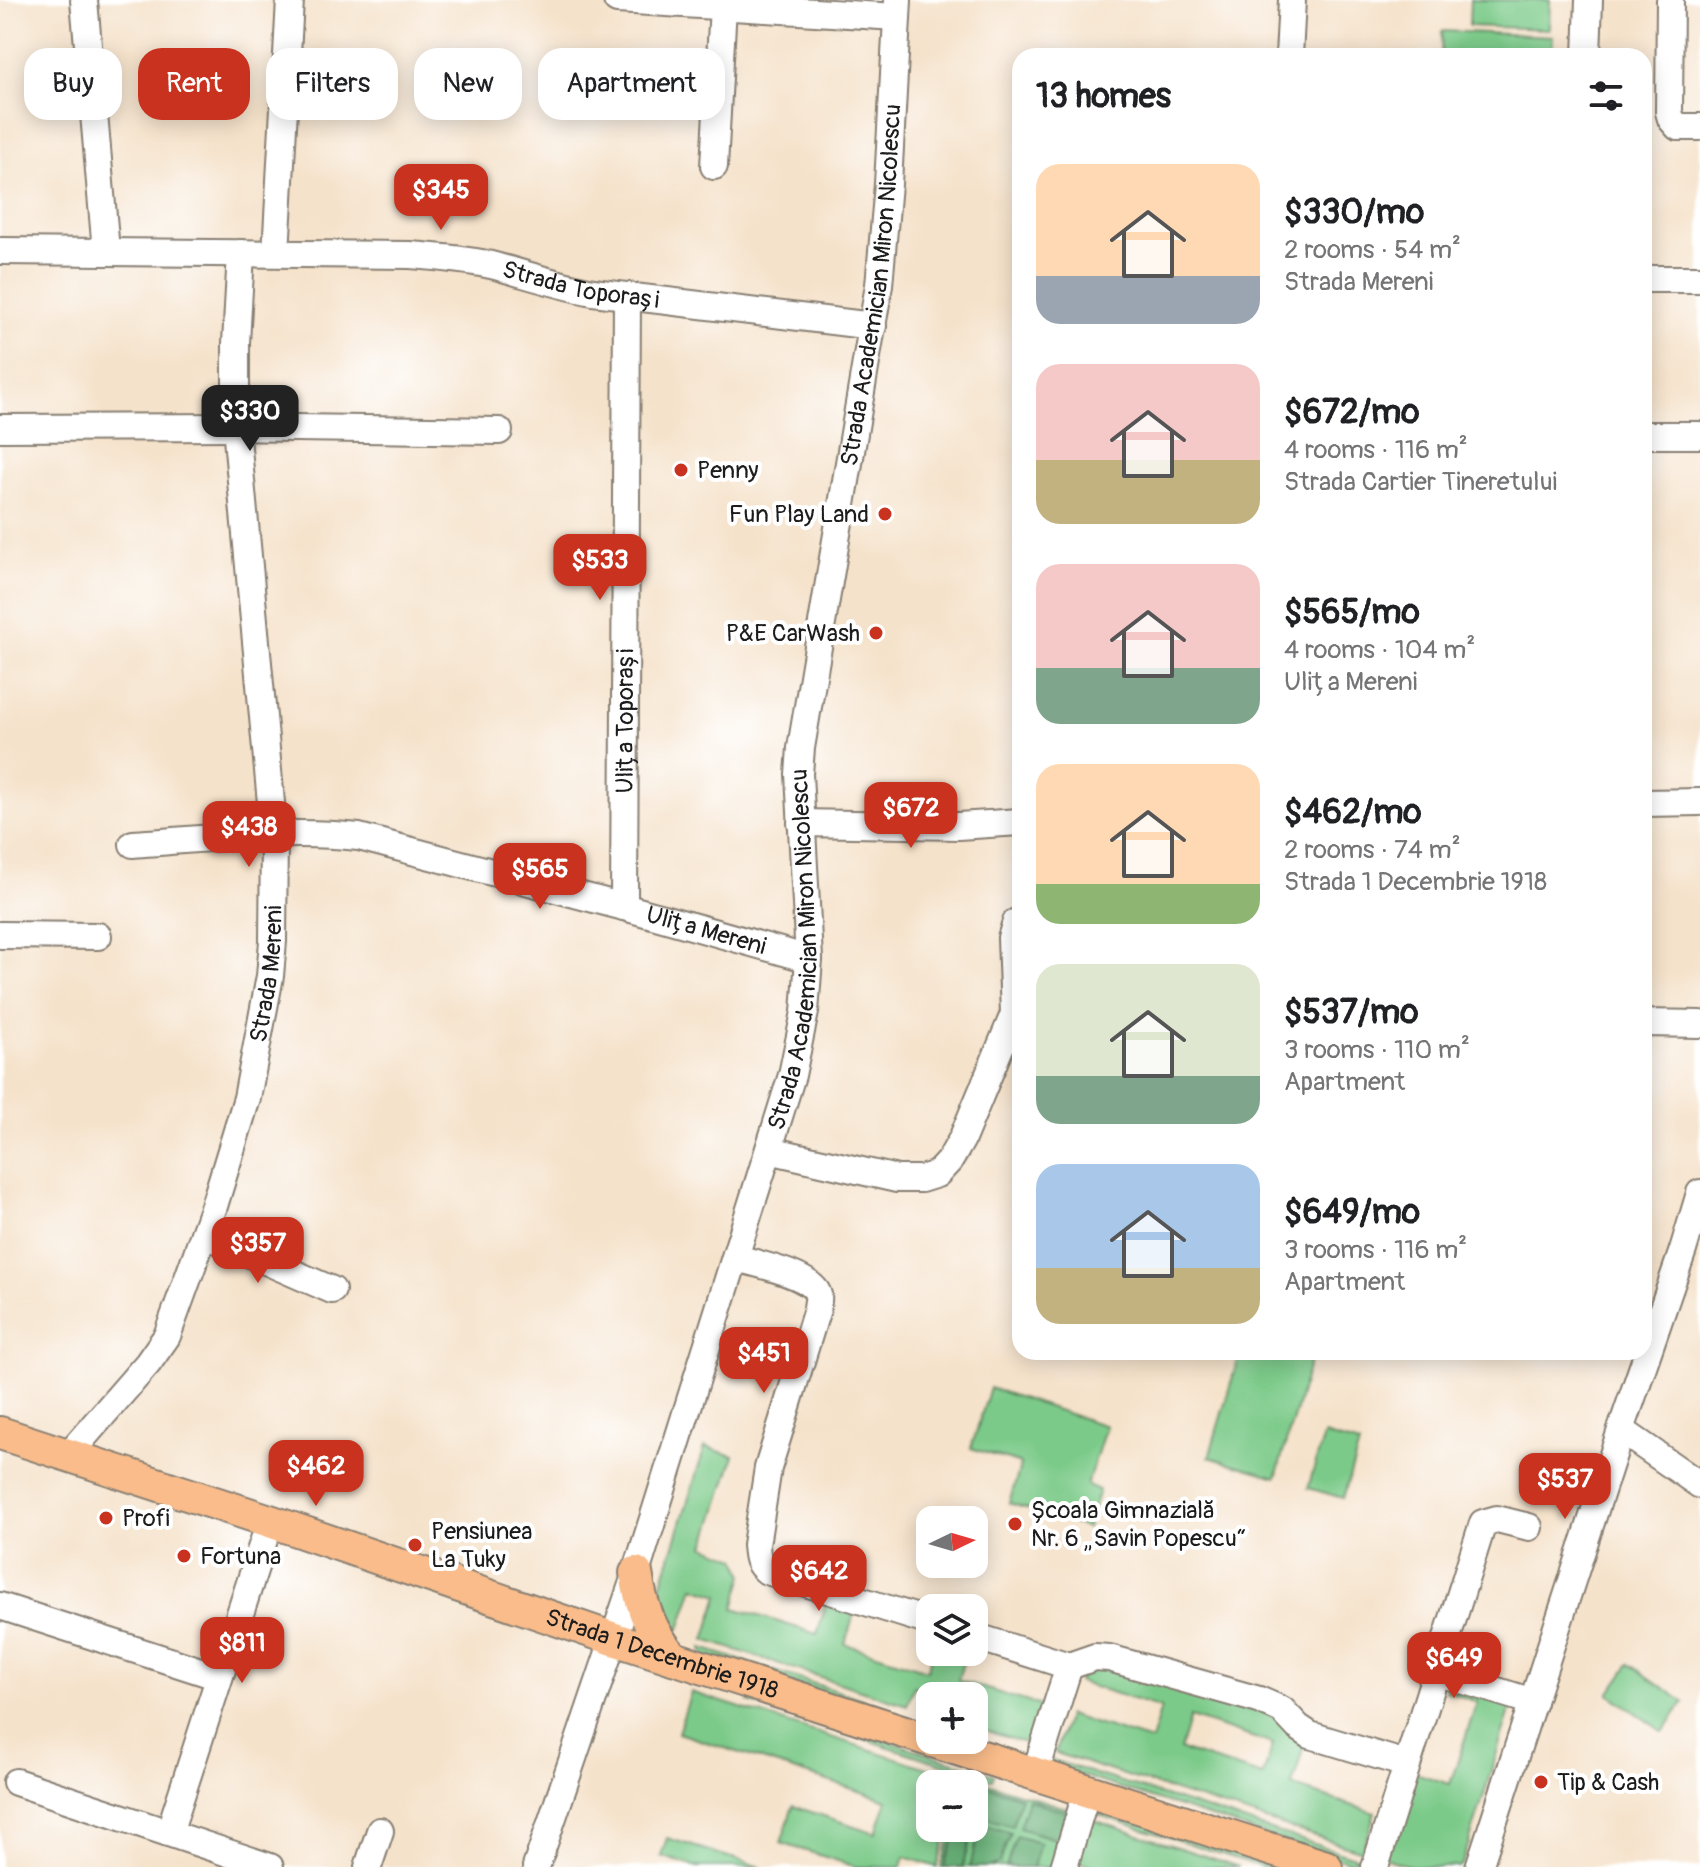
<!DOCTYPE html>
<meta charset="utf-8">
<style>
:root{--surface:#fff;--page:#f2f2f2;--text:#202124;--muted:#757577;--accent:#c8321e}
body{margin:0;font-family:Pangolin,sans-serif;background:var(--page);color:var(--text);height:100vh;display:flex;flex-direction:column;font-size:30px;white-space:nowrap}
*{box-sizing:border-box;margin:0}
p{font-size:26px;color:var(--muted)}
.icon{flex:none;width:44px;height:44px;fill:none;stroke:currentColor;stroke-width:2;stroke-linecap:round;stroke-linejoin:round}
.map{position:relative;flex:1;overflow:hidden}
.side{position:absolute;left:1012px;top:48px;width:640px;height:1312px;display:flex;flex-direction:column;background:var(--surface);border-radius:24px;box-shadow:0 4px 20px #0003}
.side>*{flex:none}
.hud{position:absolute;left:24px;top:48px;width:760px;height:72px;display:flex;gap:16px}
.needle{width:52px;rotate:85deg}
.buttons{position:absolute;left:916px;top:1506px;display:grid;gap:16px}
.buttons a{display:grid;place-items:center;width:72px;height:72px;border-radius:16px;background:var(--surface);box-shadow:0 4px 20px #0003;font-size:40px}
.price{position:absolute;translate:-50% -68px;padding:0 18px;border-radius:16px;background:var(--accent);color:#fff;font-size:26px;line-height:52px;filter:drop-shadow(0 2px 4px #0008)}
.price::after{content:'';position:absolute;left:50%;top:48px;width:24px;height:18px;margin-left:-12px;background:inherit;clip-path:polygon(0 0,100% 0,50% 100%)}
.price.selected{background:#222;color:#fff}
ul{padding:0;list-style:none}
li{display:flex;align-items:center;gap:24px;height:200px;padding:0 24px}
li span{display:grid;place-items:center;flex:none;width:224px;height:160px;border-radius:24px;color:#555}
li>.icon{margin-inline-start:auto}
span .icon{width:96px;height:96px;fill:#fffc;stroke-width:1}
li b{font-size:34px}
h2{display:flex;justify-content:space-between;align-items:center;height:96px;padding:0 24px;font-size:34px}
.chip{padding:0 28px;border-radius:24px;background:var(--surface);box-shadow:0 4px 20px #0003;font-size:28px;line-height:72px}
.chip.selected{background:var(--accent);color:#fff}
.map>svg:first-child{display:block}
</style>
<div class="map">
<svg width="1700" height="1867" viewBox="0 0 1700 1867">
<rect width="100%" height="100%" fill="#fff"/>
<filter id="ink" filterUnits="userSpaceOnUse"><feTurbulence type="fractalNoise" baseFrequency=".0125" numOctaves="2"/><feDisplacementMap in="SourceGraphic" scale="16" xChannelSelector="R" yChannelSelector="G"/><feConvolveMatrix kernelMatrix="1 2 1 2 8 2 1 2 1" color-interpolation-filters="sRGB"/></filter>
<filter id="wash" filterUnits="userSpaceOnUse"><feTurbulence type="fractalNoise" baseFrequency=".006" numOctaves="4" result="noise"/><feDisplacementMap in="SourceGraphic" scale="32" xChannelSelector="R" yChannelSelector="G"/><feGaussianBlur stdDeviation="1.8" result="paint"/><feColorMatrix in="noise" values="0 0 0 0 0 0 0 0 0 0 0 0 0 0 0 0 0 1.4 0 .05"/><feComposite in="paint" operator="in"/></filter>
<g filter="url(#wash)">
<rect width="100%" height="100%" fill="#f5e2ca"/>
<!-- green -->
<g fill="#7cca89" stroke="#4c7352" stroke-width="2" fill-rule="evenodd">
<path d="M1470,0H1550L1549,29L1469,26Z"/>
<path d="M1442,31L1553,36L1552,56H1441Z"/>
<path d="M1240,1352H1290L1311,1358L1276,1477L1209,1457Z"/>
<path d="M990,1388L1106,1426L1087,1485L1099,1490L1087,1528L1009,1503L1021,1464L971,1448Z"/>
<path d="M1324,1435L1359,1445L1343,1498L1308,1488Z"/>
<path d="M705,1447L734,1456L705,1546L737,1558L744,1575L734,1608L817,1634L827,1601L855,1611L845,1644L927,1670L933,1652H966L958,1680L1041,1706L1028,1744L974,1727V1696H930V1713L924,1711L930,1693L914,1686L907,1705L705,1640L719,1595L694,1587L681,1626L678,1630H672C661,1617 658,1605 660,1589Z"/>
<path d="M702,1648L887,1707L879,1711L704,1655Z"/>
<path d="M1630,1664L1684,1702L1663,1732L1609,1694Z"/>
<path d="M1097,1665L1271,1714L1305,1742L1292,1786L1375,1813L1362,1851L1055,1753L1068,1715L1151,1741L1161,1708L1078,1682L1085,1672ZM1190,1717L1273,1744L1263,1776L1180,1750Z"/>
<path d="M1449,1680L1513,1701L1463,1862L1459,1867H1412L1382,1857L1409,1771L1450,1784L1477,1702L1445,1691Z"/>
<path d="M691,1692L965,1780L963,1784H930V1828H949L937,1867L905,1857L901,1867H857L781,1843L793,1806L876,1833L887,1800L678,1733Z"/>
<path d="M754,1698L994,1775L992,1780L749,1702Z"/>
<path d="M1049,1759L1358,1858L1350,1862L1052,1766Z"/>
<path d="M969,1777L1072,1810L1054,1867H941L953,1828H974V1784H967Z"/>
<path d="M1106,1811L1281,1867H1262L1096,1814Z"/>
<path d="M1090,1819L1239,1867H1095L1077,1861Z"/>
<path d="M667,1838L761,1867H696L661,1856Z"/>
</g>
<!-- forest -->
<g fill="#65ae75" stroke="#406548" stroke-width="2">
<path d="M972,1781L1021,1797L1012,1826L974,1814V1784H971Z"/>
<path d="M1028,1799L1067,1812L1058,1840L1019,1828Z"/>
<path d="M974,1822H976L962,1867H944L957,1828H974Z"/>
<path d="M983,1824L1010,1833L1000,1863L990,1867H969Z"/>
<path d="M1016,1836L1040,1843L1033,1867H1009L1007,1865Z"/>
</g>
</g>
<g filter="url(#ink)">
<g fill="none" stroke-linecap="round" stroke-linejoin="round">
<!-- minor casing -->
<g stroke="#887f73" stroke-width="30">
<g id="minor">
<path d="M84,0L106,251"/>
<path d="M617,0L897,17"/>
<path d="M1670,0L1669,112L1671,119L1678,127H1700"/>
<path d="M1289,56L1292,0"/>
<path d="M1587,56L1589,0"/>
<path d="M714,166L723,6"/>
<path id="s1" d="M0,251L410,255C437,257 464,259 491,265C525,274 558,285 593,292L873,326"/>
<path d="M276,253L290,0"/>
<path d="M1644,279H1700"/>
<path d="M0,428L236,427L499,431"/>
<path d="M1644,435H1700"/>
<path d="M1644,803L1700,802"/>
<path d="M801,823L958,826L1020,822"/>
<path id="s2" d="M133,844C207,839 284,829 359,837L624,907L809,959"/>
<path id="s3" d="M624,907L627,296"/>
<path d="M1020,921L1016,922L1011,938L1014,1014H1020"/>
<path d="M0,935L98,936"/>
<path d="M1644,1023L1700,1024"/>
<path d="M769,1150L897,1179H921L937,1174L950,1160L962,1139L1014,1014"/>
<path d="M204,1234L332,1290"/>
<path d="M736,1258C754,1263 813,1275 818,1295C819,1300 817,1304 817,1309L768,1468L756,1545C757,1556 757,1564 767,1571L930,1622"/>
<path d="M1621,1430L1700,1485"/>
<path id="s4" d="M68,1455L148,1363L167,1336L214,1206L247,1098L270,976L273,941L274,835L236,427V343L241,253"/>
<path d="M0,1606L219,1677"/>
<path d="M974,1636L1069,1666L1095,1657L1109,1658L1259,1700L1282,1710L1298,1727L1310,1735L1406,1764"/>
<path d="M1436,1672L1533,1702"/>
<path d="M1035,1774L1069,1666"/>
<path d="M16,1782L270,1867"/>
<path d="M169,1833L270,1521"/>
<path d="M368,1867L380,1831"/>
<path id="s5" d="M536,1867L636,1573L792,1075L805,1012L809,959L799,774L801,748L879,285L888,184L898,0"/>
<path d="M1064,1867L1087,1791"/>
<path d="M1375,1867L1483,1523L1497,1519L1529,1527"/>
<path d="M1479,1867L1621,1430L1683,1250L1700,1193"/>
</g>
</g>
<!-- major casing -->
<g stroke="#887f73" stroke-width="36">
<g id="major">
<path id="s6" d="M0,1433L270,1521L614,1639L1326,1867"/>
<path d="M636,1573C641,1607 651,1633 673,1658"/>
</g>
</g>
<!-- minor -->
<use href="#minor" stroke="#fff" stroke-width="26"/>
<!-- major -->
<use href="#major" stroke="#f9bc8a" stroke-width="32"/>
</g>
</g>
<!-- markers -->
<g fill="#c8321e" stroke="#fff" stroke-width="3">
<circle cx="681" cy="470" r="8"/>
<circle cx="885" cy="514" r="8"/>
<circle cx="876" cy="633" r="8"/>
<circle cx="106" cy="1518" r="8"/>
<circle cx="1015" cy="1524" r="8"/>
<circle cx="415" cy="1545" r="8"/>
<circle cx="184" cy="1556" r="8"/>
<circle cx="1541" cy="1782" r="8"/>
</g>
<g text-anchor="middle" stroke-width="8" stroke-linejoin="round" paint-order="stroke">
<!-- street labels -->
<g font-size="24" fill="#1c1c1c" stroke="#fff">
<text dy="8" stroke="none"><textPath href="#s1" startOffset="584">Strada Toporași</textPath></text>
<text dy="8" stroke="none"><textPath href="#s5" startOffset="1630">Strada Academician Miron Nicolescu</textPath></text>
<text dy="8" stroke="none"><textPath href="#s3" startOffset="186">Ulița Toporași</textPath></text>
<text dy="8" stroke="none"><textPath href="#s2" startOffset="586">Ulița Mereni</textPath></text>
<text dy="8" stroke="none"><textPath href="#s5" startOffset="958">Strada Academician Miron Nicolescu</textPath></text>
<text dy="8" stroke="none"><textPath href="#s4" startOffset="532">Strada Mereni</textPath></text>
<text dy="8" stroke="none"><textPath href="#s6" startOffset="698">Strada 1 Decembrie 1918</textPath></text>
</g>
<!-- poi labels -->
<g font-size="24" fill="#1c1c1c" stroke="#fff" text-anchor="start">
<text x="697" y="478">Penny</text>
<text x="869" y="522" text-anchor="end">Fun Play Land</text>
<text x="860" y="641" text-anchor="end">P&amp;E CarWash</text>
<text x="1031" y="1518">Școala Gimnazială<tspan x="1031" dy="28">Nr. 6 „Savin Popescu“</tspan></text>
<text x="122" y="1526">Profi</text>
<text x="431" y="1539">Pensiunea<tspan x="431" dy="28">La Tuky</tspan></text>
<text x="200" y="1564">Fortuna</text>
<text x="1557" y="1790">Tip &amp; Cash</text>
</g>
</g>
</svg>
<div class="buttons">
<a><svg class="needle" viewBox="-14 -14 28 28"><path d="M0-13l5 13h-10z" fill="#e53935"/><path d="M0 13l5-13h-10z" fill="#757577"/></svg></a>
<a><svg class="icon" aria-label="layers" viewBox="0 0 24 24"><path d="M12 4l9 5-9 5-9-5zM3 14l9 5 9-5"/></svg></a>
<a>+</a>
<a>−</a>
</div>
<b class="price" style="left:441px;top:232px">$345</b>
<b class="price selected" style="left:250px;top:453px">$330</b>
<b class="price" style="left:600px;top:602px">$533</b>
<b class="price" style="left:911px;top:850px">$672</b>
<b class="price" style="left:249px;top:869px">$438</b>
<b class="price" style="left:540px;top:911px">$565</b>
<b class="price" style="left:258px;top:1285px">$357</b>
<b class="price" style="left:764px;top:1395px">$451</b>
<b class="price" style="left:316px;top:1508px">$462</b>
<b class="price" style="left:1565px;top:1521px">$537</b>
<b class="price" style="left:819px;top:1613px">$642</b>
<b class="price" style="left:242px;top:1685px">$811</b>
<b class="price" style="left:1454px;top:1700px">$649</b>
<div class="hud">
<a class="chip">Buy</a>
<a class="chip selected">Rent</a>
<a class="chip">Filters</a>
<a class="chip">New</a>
<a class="chip">Apartment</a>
</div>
<section class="side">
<h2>13 homes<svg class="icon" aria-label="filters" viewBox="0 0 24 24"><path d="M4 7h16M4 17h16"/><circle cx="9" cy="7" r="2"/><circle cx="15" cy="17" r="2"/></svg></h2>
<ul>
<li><span style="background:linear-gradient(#ffd9b3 70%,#9aa5b1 0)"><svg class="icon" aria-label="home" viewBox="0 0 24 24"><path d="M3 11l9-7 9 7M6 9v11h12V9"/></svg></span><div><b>$330/mo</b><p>2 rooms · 54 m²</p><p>Strada Mereni</p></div></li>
<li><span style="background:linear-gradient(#f6c9c9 60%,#c2b280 0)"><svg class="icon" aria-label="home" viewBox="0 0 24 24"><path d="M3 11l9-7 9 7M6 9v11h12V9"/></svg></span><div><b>$672/mo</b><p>4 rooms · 116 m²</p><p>Strada Cartier Tineretului</p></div></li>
<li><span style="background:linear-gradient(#f6c9c9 65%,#7fa58c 0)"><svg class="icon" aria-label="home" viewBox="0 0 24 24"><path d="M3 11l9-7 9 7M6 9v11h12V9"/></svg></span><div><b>$565/mo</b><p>4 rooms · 104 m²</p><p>Ulița Mereni</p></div></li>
<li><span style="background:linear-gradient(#ffd9b3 75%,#8fb573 0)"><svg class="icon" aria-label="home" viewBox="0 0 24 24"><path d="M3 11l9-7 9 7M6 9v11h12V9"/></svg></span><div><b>$462/mo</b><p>2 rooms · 74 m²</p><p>Strada 1 Decembrie 1918</p></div></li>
<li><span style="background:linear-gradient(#dfe7d0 70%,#7fa58c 0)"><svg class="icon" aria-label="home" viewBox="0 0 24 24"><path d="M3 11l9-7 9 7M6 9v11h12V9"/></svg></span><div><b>$537/mo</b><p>3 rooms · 110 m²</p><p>Apartment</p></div></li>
<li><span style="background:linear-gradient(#a9c7e8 65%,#c2b280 0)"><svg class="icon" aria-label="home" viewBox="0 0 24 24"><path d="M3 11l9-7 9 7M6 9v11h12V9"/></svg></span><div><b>$649/mo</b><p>3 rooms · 116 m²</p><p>Apartment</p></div></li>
</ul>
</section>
</div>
